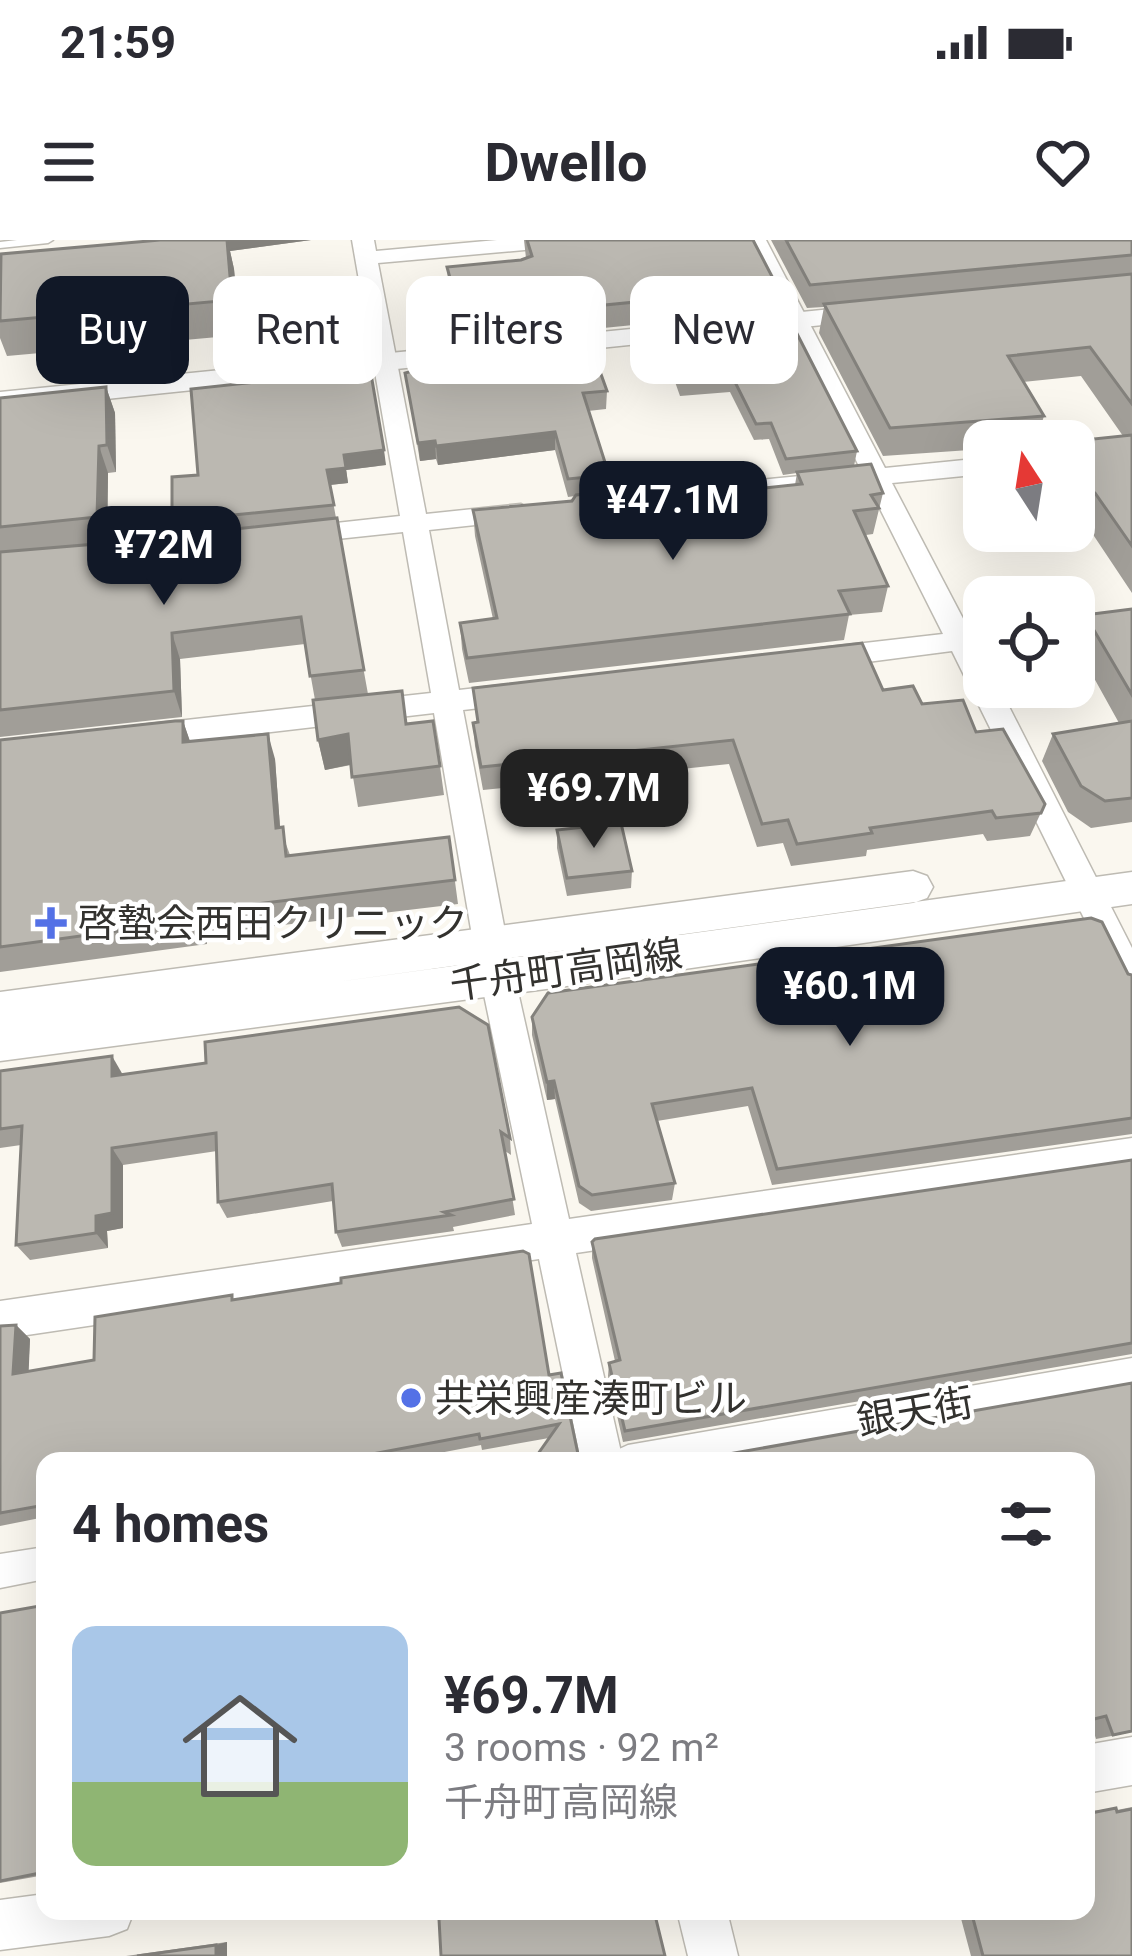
<!DOCTYPE html>
<meta charset="utf-8">
<style>
:root{--surface:#fff;--page:#f2f2f3;--text:#2b2b33;--muted:#7c7c81;--accent:#111827}
body{margin:0;font-family:Roboto,"Noto Sans JP",sans-serif;background:var(--page);color:var(--text);height:100vh;display:flex;flex-direction:column;font-size:45px;white-space:nowrap}
*{box-sizing:border-box;margin:0}
p{font-size:39px;color:var(--muted)}
.icon{flex:none;width:66px;height:66px;fill:none;stroke:currentColor;stroke-width:2;stroke-linecap:round;stroke-linejoin:round}
.map{position:relative;flex:1;overflow:hidden}
.panel{position:absolute;left:36px;top:1212px;width:1059px;height:468px;display:flex;flex-direction:column;background:var(--surface);border-radius:24px;box-shadow:0 12px 48px #0002}
.panel>*{flex:none}
.banner{position:absolute;left:36px;top:36px;width:1062px;height:108px;display:flex;gap:24px}
.needle{width:78px;rotate:348deg}
.buttons{position:absolute;left:963px;top:180px;display:grid;gap:24px}
.buttons a{display:grid;place-items:center;width:132px;height:132px;border-radius:24px;background:var(--surface);box-shadow:0 12px 48px #0002;font-size:60px}
.price{position:absolute;translate:-50% -102px;padding:0 27px;border-radius:24px;background:var(--accent);color:#fff;font-size:39px;line-height:78px;filter:drop-shadow(0 3px 6px #0008)}
.price::after{content:'';position:absolute;left:50%;top:72px;width:36px;height:27px;margin-left:-18px;background:inherit;clip-path:polygon(0 0,100% 0,50% 100%)}
.price.selected{background:#222;color:#fff}
ul{padding:0;list-style:none}
li{display:flex;align-items:center;gap:36px;height:300px;padding:0 36px}
li span{display:grid;place-items:center;flex:none;width:336px;height:240px;border-radius:24px;color:#555}
li>.icon{margin-inline-start:auto}
span .icon{width:144px;height:144px;fill:#fffc;stroke-width:1}
li b{font-size:51px}
h2{display:flex;justify-content:space-between;align-items:center;height:144px;padding:0 36px;font-size:51px}
.pill{padding:0 42px;border-radius:24px;background:var(--surface);box-shadow:0 12px 48px #0002;font-size:42px;line-height:108px}
.pill.selected{background:var(--accent);color:#fff}
.status{display:flex;justify-content:space-between;align-items:center;height:84px;padding:0 60px;background:var(--surface);direction:ltr}
.status svg{height:33px;fill:currentColor}
header{display:flex;justify-content:space-between;align-items:center;height:156px;padding:0 36px;background:var(--surface);font-size:54px;font-weight:700}
.map>svg:first-child{display:block}
</style>
<div class="status"><b>21:59</b><svg viewBox="0 0 49 12"><path d="M0 12V9h3v3zM5 12V6h3v6zM10 12V3h3v9zM15 12V0h3v12zM26 1h20v11H26zM47 4h2v5h-2z"/></svg></div>
<header><svg class="icon" aria-label="menu" viewBox="0 0 24 24"><path d="M4 6h16M4 12h16M4 18h16"/></svg>Dwello<svg class="icon" aria-label="heart" viewBox="0 0 24 24"><path d="M12 20l-8-8c-3-5 5-10 8-4 3-6 11-1 8 4z"/></svg></header>
<div class="map">
<svg width="1132" height="1716" viewBox="0 0 1132 1716">
<rect width="100%" height="100%" fill="#faf7ef"/>
<g fill="none" stroke-linecap="round" stroke-linejoin="round">
<!-- service casing -->
<g stroke="#bebbb3" stroke-width="3">
<path id="service" d="M17,0H53L48,3L0,8V2Z"/>
</g>
<!-- pedestrian casing -->
<g stroke="#bebbb3" stroke-width="3">
<g id="pedestrian">
<path d="M1132,1118V1148L718,1221H612L617,1210L628,1205Z"/>
<path d="M45,1307V1339L0,1348V1314Z"/>
</g>
</g>
<!-- minor casing -->
<g stroke="#bebbb3" stroke-width="3">
<g id="minor">
<path d="M352,0H374L376,11L497,0H580L569,6L378,23L426,274L521,264L534,272L521,280L429,290L459,450L522,443L537,453L522,463L463,470L508,707L569,979L1132,898V930L576,1013L623,1221H581L539,1019L0,1099V1061L532,984L474,707L434,473L141,507L126,496L141,485L431,453L403,292L290,304L277,296L290,288L400,276Z"/>
<path d="M744,0H766L885,228L984,218V234L892,243L969,390L984,389V407L979,408L984,418V447H999L1132,708V755L1120,751L952,411L821,428L807,418L821,408L943,394L868,245L576,274L563,266L576,258L861,230Z"/>
<path d="M1132,371V389L1074,396V378Z"/>
<path d="M1132,1497V1545L1086,1553V1505Z"/>
<path d="M45,1654V1671H134L127,1689L109,1696L0,1710V1660Z"/>
<path d="M677,1671H727L738,1716H688Z"/>
</g>
</g>
<!-- tertiary casing -->
<g stroke="#bebbb3" stroke-width="3">
<g id="tertiary">
<path d="M881,64L891,66L895,72L891,78L0,170V152Z"/>
<path d="M913,631L927,636L933,647L927,658L913,663L322,744L1132,632V664L546,749L0,821V752Z"/>
</g>
</g>
<!-- service -->
<use href="#service" fill="#fff" fill-rule="evenodd"/>
<!-- pedestrian -->
<use href="#pedestrian" fill="#fff" fill-rule="evenodd"/>
<!-- minor -->
<use href="#minor" fill="#fff" fill-rule="evenodd"/>
<!-- tertiary -->
<use href="#tertiary" fill="#fff" fill-rule="evenodd"/>
</g>
<!-- wall -->
<g fill="#a19e98">
<path d="M160,0H311L230,11L234,29L240,95L7,116L0,98V24Z"/>
<path d="M524,0H753L778,48L775,71L463,102L449,50L447,27L521,20L526,18Z"/>
<path d="M771,0H1132V353L1084,281L1074,282V201L1123,196L1081,136L1023,142L1044,176L1036,201H984V209L883,216L819,93L824,67L807,68Z"/>
<path d="M664,92L857,211L854,226L883,253L873,294L866,295L888,346L882,372L849,375L844,400L469,443L462,409L460,383L493,379L475,296L473,270L572,261L575,256L568,257L555,210L438,225L436,219L420,221L405,133L469,115L468,110L607,151L606,169L588,171L609,235L608,252L621,263L795,245L797,233L783,235L769,199L754,200L730,152L680,156L663,108Z"/>
<path d="M106,147L115,173L116,232L108,233L107,304L97,305L99,310L169,302L176,295L172,281V237L386,225L346,230L348,243L330,245L368,454L407,484L440,526L444,555L358,567L351,525L325,530L318,500L315,460L305,404L180,419L182,477L0,497V158Z"/>
<path d="M1132,369V582L1091,588L1068,572L1042,521L1053,494L1119,483L1074,402L1085,375Z"/>
<path d="M473,448L883,450L922,464L976,492L1045,564L1030,596L987,601L983,594L867,610L866,616L791,626L783,603L757,607L729,524L483,550L475,506L473,483L477,482Z"/>
<path d="M183,481L190,502L275,519L280,588L290,615L449,597L458,664L207,694V704L0,732V500Z"/>
<path d="M557,590L632,631L631,648L567,656L557,608Z"/>
<path d="M1128,734L1132,735V894L772,945L748,866L657,881L675,943L672,960L591,971L579,963L555,859L547,860L532,795V777Z"/>
<path d="M459,767L510,898L511,915L505,911L515,975L453,987L454,991L342,1007L336,992L333,961L227,978L218,962L217,911L123,925V988L107,991L108,1008L30,1020L16,1005L21,905L0,908V831L123,834L206,823Z"/>
<path d="M1132,920V1114L623,1202L608,1136L609,1123L615,1121L592,1018V1002Z"/>
<path d="M235,1059L549,1135L578,1214L723,1215L1132,1492L1096,1499L1090,1480L533,1221L549,1198L482,1210L481,1205L398,1221H45V1277L0,1286V1086L16,1085L30,1099L28,1132L94,1120Z"/>
<path d="M45,1365V1635L0,1643V1373Z"/>
<path d="M1132,1567V1716H971L959,1671H1086V1572L1116,1568L1117,1570Z"/>
<path d="M227,1702V1716H126Z"/>
</g>
<!-- shaded-wall -->
<g fill="#83817c">
<path d="M223,0H311L230,11L234,29L240,95Z"/>
<path d="M106,147L115,173L116,232L107,205Z"/>
<path d="M555,192V210L438,225L436,206Z"/>
<path d="M435,201L436,219L420,221L418,203Z"/>
<path d="M99,206L108,233L107,304L97,277Z"/>
<path d="M384,210L386,225L346,230L344,215Z"/>
<path d="M346,228L348,243L329,245L327,230Z"/>
<path d="M172,393L180,419L182,477L174,451Z"/>
<path d="M183,481L192,507L183,502Z"/>
<path d="M268,494L275,519L282,613L276,588Z"/>
<path d="M348,494L353,524L325,530L318,500Z"/>
<path d="M197,671L207,694V704L198,680Z"/>
<path d="M112,816L123,835L112,836Z"/>
<path d="M554,841L555,859L547,860V842Z"/>
<path d="M112,908L123,925V988L107,991L108,1008L96,993V976Z"/>
<path d="M16,1085L30,1099L28,1147L13,1134Z"/>
<path d="M227,1702V1716H216V1705Z"/>
</g>
<!-- building -->
<g fill="#bbb8b1" stroke="#83817c" stroke-width="3">
<path d="M160,0H227L232,60L0,81L1,14Z"/>
<path d="M527,0H753L778,48L461,79L447,27L521,20L532,16Z"/>
<path d="M786,0H1132V15L810,45Z"/>
<path d="M1132,34V164L1090,107L1008,116L1044,176L890,188L824,64Z"/>
<path d="M790,80L857,211L786,219L771,183L756,184L732,136L681,140L664,92Z"/>
<path d="M588,98L607,151L583,153L609,235L568,239L555,192L436,206L435,201L418,203L405,133L470,115L468,110Z"/>
<path d="M359,131L371,134L384,210L344,215L346,228L327,230L334,265L172,281V237L198,235L191,149Z"/>
<path d="M106,147L107,205L99,206L97,277L0,287V158Z"/>
<path d="M1132,195V306L1095,253L1074,255V201Z"/>
<path d="M871,224L883,253L871,255L879,268L854,271L888,346L839,351L850,374L467,418L460,383L497,378L473,270L572,261L576,255L616,251L621,263L802,244L797,232Z"/>
<path d="M337,278L364,430L310,436L301,377L172,393L174,451L0,470V312L97,304V310L169,302V296Z"/>
<path d="M1132,369V455L1085,375Z"/>
<path d="M862,403L883,450L913,446L922,464L963,460L976,492L1003,489L1045,564L1041,573L996,578L992,571L870,588L872,593L797,604L788,580L762,584L733,500L481,527L473,483L478,482L473,448Z"/>
<path d="M402,451L406,484L433,481L440,526L352,537L348,494L318,500L313,460Z"/>
<path d="M175,481H183V502L268,494L276,588L283,587L286,616L449,597L455,640L197,671L198,680L0,707V500Z"/>
<path d="M1132,481V558L1105,561L1081,546L1053,494Z"/>
<path d="M621,583L632,631L567,638L557,590Z"/>
<path d="M1091,678L1102,682L1128,734L1132,735V878L777,929L752,848L652,864L675,943L592,955L579,946L554,841L547,842L532,777L548,753Z"/>
<path d="M459,767L488,785L510,898L501,892L514,959L444,972L451,975L336,992L332,944L218,962L216,893L112,908V973L96,976V993L16,1005L22,886L0,889V831L112,816V836L206,823L205,802Z"/>
<path d="M1132,920V1103L625,1191L609,1123L620,1120L592,1002L595,999Z"/>
<path d="M523,1011L529,1014L549,1135L561,1133L578,1214L723,1215L1132,1143V1491L1113,1495L1106,1476L1086,1481V1221H533L559,1184L480,1199L479,1194L335,1221H45V1265L0,1273V1086L16,1085L13,1134L94,1120L95,1077L232,1055V1060L341,1043V1038Z"/>
<path d="M45,1365V1632L0,1641V1373Z"/>
<path d="M1116,1568L1117,1572L1132,1569V1716H983L971,1671H1086V1574Z"/>
<path d="M482,1671H654L665,1716H441L439,1679Z"/>
<path d="M216,1705V1716H137Z"/>
</g>
<!-- markers -->
<g fill="#5471e6" stroke="#fff" stroke-width="4.5">
<path d="M45 665h12v12h12v12h-12v12h-12v-12h-12v-12h12z"/>
<circle cx="411" cy="1158" r="12"/>
</g>
<g text-anchor="middle" stroke-width="9" stroke-linejoin="round" paint-order="stroke">
<!-- poi labels -->
<g font-size="39" fill="#33322f" stroke="#fff" text-anchor="start">
<text x="78" y="697">啓蟄会西田クリニック</text>
<text x="435" y="1172">共栄興産湊町ビル</text>
</g>
<!-- street labels -->
<g font-size="39" fill="#33322f" stroke="#fff">
<text transform="translate(566 729) rotate(-8)" y="14">千舟町高岡線</text>
<text transform="translate(915 1171) rotate(-10)" y="14">銀天街</text>
</g>
</g>
</svg>
<div class="buttons">
<a><svg class="needle" viewBox="-14 -14 28 28"><path d="M0-13l5 13h-10z" fill="#e53935"/><path d="M0 13l5-13h-10z" fill="#7c7c81"/></svg></a>
<a><svg class="icon" aria-label="locate" viewBox="0 0 24 24"><circle cx="12" cy="12" r="6"/><path d="M12 2v4M12 18v4M2 12h4M18 12h4"/></svg></a>
</div>
<b class="price" style="left:673px;top:323px">¥47.1M</b>
<b class="price" style="left:164px;top:368px">¥72M</b>
<b class="price selected" style="left:594px;top:611px">¥69.7M</b>
<b class="price" style="left:850px;top:809px">¥60.1M</b>
<div class="banner">
<a class="pill selected">Buy</a>
<a class="pill">Rent</a>
<a class="pill">Filters</a>
<a class="pill">New</a>
</div>
<section class="panel">
<h2>4 homes<svg class="icon" aria-label="filters" viewBox="0 0 24 24"><path d="M4 7h16M4 17h16"/><circle cx="9" cy="7" r="2"/><circle cx="15" cy="17" r="2"/></svg></h2>
<ul>
<li><span style="background:linear-gradient(#a9c7e8 65%,#8fb573 0)"><svg class="icon" aria-label="home" viewBox="0 0 24 24"><path d="M3 11l9-7 9 7M6 9v11h12V9"/></svg></span><div><b>¥69.7M</b><p>3 rooms · 92 m²</p><p>千舟町高岡線</p></div></li>
</ul>
</section>
</div>
